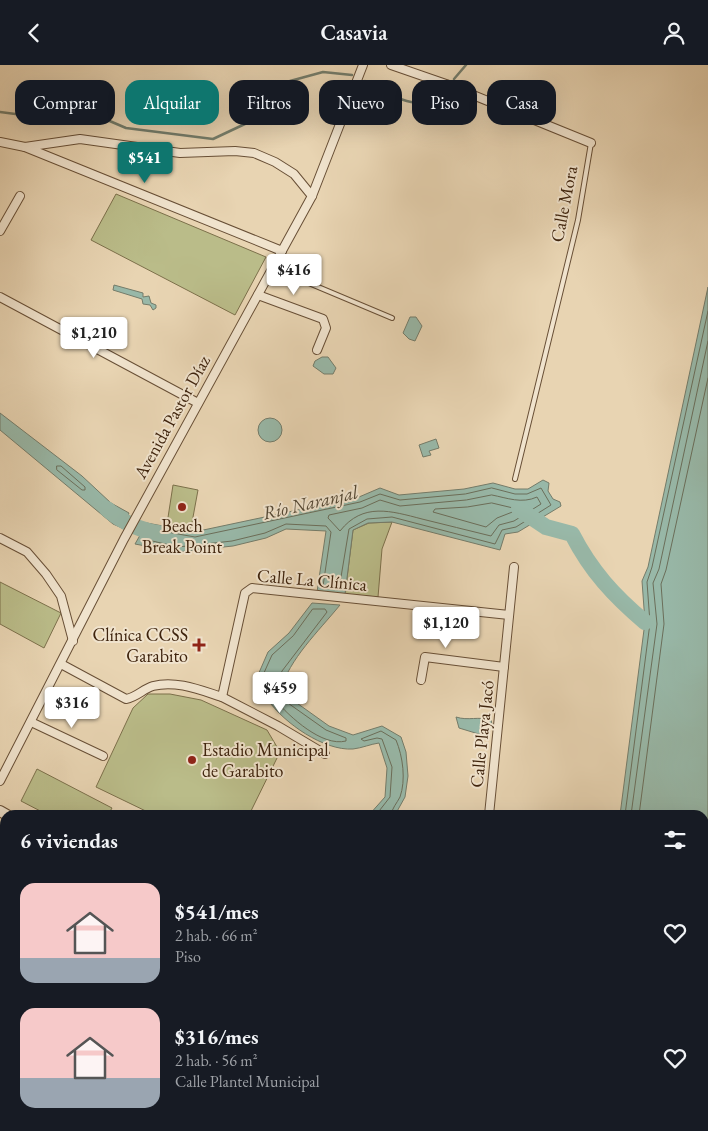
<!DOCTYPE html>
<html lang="es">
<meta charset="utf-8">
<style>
:root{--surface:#171b24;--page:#242831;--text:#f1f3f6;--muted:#9ea1a6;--accent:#0f766e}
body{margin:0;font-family:"EB Garamond",serif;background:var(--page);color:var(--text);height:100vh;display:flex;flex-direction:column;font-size:19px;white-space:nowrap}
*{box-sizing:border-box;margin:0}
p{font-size:16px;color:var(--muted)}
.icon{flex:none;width:28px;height:28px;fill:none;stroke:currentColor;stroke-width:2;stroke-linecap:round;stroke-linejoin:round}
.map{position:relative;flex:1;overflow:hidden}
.drawer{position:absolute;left:0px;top:745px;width:709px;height:321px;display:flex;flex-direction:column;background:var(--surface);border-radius:15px 15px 0 0;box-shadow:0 5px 20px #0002}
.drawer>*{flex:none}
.hud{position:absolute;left:15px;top:15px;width:679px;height:45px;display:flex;gap:10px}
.price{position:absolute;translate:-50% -42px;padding:0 11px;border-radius:5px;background:#fff;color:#222;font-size:16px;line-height:32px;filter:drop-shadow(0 1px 2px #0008)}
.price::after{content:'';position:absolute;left:50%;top:30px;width:15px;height:11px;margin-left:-8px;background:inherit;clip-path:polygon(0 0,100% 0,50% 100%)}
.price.active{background:var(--accent);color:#fff}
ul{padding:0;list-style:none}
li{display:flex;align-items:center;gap:15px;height:125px;padding:0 20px}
li span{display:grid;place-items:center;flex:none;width:140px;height:100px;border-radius:15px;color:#555}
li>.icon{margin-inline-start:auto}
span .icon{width:60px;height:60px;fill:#fffc;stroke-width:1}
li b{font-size:21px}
h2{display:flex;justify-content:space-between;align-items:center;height:60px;padding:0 20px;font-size:21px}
.chip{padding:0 18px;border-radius:15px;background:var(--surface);box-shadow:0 5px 20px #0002;font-size:18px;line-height:45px}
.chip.active{background:var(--accent);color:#fff}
header{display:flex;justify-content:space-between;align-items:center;height:65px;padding:0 20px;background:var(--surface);font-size:22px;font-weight:600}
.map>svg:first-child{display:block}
</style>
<header><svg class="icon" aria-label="back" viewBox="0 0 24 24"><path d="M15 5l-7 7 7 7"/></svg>Casavia<svg class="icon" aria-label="person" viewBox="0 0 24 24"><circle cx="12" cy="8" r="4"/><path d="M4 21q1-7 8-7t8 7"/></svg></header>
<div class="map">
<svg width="708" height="1066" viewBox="0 0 708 1066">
<rect width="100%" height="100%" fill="#e8d4b2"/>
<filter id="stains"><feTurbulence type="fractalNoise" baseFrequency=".004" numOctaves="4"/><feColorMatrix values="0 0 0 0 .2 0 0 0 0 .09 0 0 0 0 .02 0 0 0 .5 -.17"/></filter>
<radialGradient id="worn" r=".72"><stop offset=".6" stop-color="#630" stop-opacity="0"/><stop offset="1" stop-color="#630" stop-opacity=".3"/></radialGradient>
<!-- green -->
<g fill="#babc89" stroke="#7c704b">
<path d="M116,129L266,192L235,250L91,175Z"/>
<path d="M173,420L198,425L191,463L167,459Z"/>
<path d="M392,457L382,484L378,532L345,529L353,465L369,458Z"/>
<path d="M0,517L61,548L44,583L0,559Z"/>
<path d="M148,629H170L201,635L267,665L280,687L249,750H154L96,722L133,643Z"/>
<path d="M37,704L112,743L108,750H48L21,736Z"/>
<path d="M0,762L5,765V1061H31L29,1066H0Z"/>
<path d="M210,1061H349L382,1065L209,1066Z"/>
</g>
<!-- water -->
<g fill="#98b8a8" stroke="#747c6a">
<path d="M114,220L143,228V232L149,231L151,238L156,240V243L153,245L150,240L143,239L142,234L113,225Z"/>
<path d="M708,222V1066H576V1061H704V750H620L645,557L642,516L648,502Z"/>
<path d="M410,252H416L422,261L415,276L409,274L403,268Z"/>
<path d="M322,292H328L336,303L333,309H324L313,301L315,296Z"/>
<path d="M0,348L82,411L111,438L129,448L122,463L113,459L0,365Z"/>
<circle cx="270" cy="365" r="12"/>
<path d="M436,374L439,383L429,386L431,390L423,392L419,380Z"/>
<path d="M543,415L549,418L548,426L553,434L560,437L561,441L518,467L505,469L500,485L392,457L368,458L353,465L345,529L317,527L326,466L286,464L266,473L233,481L177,487L135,479L147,458L194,467L359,432L380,423L399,430L464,424L493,418L515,424H528Z"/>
<path d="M312,538L340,540C318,567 290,593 280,626L329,661L353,670L382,661L401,672L406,687L408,711L405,732L395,750H369L385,732L387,703L379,678C371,679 362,683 353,684C324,686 284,658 268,635C264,628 261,618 258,610L268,587L289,568Z"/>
<path d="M456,652C468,656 479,651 491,655L492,659L482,670L459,663Z"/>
</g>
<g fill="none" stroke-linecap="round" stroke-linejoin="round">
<!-- shore -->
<g stroke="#6b6e5a" stroke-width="1">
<path d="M57,401H61L85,422V425H82L57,405Z"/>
<path d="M492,423L515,429H527L541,423L551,440L516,462L502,465L495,479L392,452L367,454L349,464L339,524L323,521L331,467L326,461L286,459L265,468L232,476L178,482L144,474L150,464L195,472L360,437L380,429L400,435L465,429Z"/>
<path d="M492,430C507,433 522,439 537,432L541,439L514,456L499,460L491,471C468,465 445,460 422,454C391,446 363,437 340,466L328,453L329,450L362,443L380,435L400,441L466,435Z"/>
<path d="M492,438L513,443L515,446L497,453L486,462L433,447L435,444L467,442Z"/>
<path d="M313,544H325L327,547L282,606L275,627L271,628L263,610L272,590L293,571Z"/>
<path d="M278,631L326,665L346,673V676C322,682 290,652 275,635V632Z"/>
<path d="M376,750L390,732L392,702L382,674L377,673L364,676L361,674L381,666L396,675C403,692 406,715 400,732C397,738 392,743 391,750"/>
<path d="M625,750L650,558L647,517L652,502L708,246"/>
<path d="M631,750L657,559L653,518L659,504L708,276"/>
<path d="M639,750L664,559L661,519L666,505L708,313"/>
</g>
<!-- stream -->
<g stroke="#747c6a" stroke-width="2.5">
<path d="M454,14L466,0"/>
<path d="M365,16C382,25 412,45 431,35C436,33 440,27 443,24"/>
<path d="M0,47L23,50L70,39L126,63L213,74L247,58L279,25L290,16L323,7L352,10"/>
<path d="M29,1066L31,1061"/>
</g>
<!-- river -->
<g stroke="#98b8a8" stroke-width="16">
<path d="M107,444C123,458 142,466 163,469"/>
<path d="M519,444L546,462L572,469C591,506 614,531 645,557"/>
</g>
<!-- service casing -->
<g stroke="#684f36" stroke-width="6">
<g id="service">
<path d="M273,203L392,253"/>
<path d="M515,414L578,155L591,78"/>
</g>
</g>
<!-- minor casing -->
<g stroke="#684f36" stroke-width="10">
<g id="minor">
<path d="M391,0L446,19L591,78"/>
<path d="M0,77L25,82L282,186"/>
<path d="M25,82L80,74L180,88L235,86L254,88L275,97L294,109L312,131"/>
<path d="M0,166L20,131"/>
<path d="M258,230L323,254L326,263L317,285"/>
<path d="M0,232L198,338"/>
<path d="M0,473L27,487L46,509L61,531L73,576"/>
<path d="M61,599L126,634C137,632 143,624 153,621C176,615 200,625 222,632L245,528L252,523L509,550"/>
<path d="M421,615L425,592L504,602"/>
<path d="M222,632L278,661L325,689"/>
<path d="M31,657L103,691"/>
<path d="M0,716L124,474L312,131L363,0"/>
<path d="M489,750L514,502"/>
</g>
</g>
<!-- tertiary casing -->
<g stroke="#684f36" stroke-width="12">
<g id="tertiary">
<path d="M0,746L7,750"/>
<path d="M190,1066L191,1061"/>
</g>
</g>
<!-- service -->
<use href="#service" stroke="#f0e3cd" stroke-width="4"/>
<!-- minor -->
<use href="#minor" stroke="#f0e3cd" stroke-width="8"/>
<!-- tertiary -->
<use href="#tertiary" stroke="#f0e3cd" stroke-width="10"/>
</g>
<!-- markers -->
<g fill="#8f2418" stroke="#f0e3cd" stroke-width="2">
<circle cx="182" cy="442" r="5"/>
<path d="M196.5 572.5h5v5h5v5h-5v5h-5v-5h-5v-5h5z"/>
<circle cx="192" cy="695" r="5"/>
</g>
<g text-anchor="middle" stroke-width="4" stroke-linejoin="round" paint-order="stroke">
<!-- street labels -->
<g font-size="18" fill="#3e230d" stroke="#f0e3cd">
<text transform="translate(564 139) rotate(-79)" y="6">Calle Mora</text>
<text transform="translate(172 352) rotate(-61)" y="6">Avenida Pastor Díaz</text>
<text transform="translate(312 515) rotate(5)" y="6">Calle La Clínica</text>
<text transform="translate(482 669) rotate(-84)" y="6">Calle Playa Jacó</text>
</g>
<!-- poi labels -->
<g font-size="18" fill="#3e230d" stroke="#f0e3cd">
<text x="182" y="467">Beach<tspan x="182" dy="21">Break Point</tspan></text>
<text x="188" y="576" text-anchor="end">Clínica CCSS<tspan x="188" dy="21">Garabito</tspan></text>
<text x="202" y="691" text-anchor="start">Estadio Municipal<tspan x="202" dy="21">de Garabito</tspan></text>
</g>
<!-- water labels -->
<g font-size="19" font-style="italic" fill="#544834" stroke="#f0e3cd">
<text transform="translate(310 437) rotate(-13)" y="7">Río Naranjal</text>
</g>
</g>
<rect width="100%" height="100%" filter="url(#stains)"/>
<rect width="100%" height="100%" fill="url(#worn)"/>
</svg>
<b class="price active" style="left:145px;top:119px">$541</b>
<b class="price" style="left:294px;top:231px">$416</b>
<b class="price" style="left:94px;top:294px">$1,210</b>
<b class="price" style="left:446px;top:584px">$1,120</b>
<b class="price" style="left:280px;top:649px">$459</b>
<b class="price" style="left:72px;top:664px">$316</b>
<div class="hud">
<a class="chip">Comprar</a>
<a class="chip active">Alquilar</a>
<a class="chip">Filtros</a>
<a class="chip">Nuevo</a>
<a class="chip">Piso</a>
<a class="chip">Casa</a>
</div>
<section class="drawer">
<h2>6 viviendas<svg class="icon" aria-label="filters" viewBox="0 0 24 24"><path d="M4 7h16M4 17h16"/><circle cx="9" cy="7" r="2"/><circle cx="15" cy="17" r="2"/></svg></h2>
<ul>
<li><span style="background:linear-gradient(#f6c9c9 75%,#9aa5b1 0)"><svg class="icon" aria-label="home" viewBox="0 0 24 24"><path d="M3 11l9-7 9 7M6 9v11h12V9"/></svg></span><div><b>$541/mes</b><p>2 hab. · 66 m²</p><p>Piso</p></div><svg class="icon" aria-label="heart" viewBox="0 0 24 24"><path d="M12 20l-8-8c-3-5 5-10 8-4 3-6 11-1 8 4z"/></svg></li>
<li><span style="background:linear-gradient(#f6c9c9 70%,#9aa5b1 0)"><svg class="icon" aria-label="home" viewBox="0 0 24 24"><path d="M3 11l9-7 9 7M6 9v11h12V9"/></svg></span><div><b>$316/mes</b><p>2 hab. · 56 m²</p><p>Calle Plantel Municipal</p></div><svg class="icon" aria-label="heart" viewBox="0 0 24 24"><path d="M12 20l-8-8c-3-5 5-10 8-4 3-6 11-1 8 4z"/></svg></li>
</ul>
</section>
</div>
